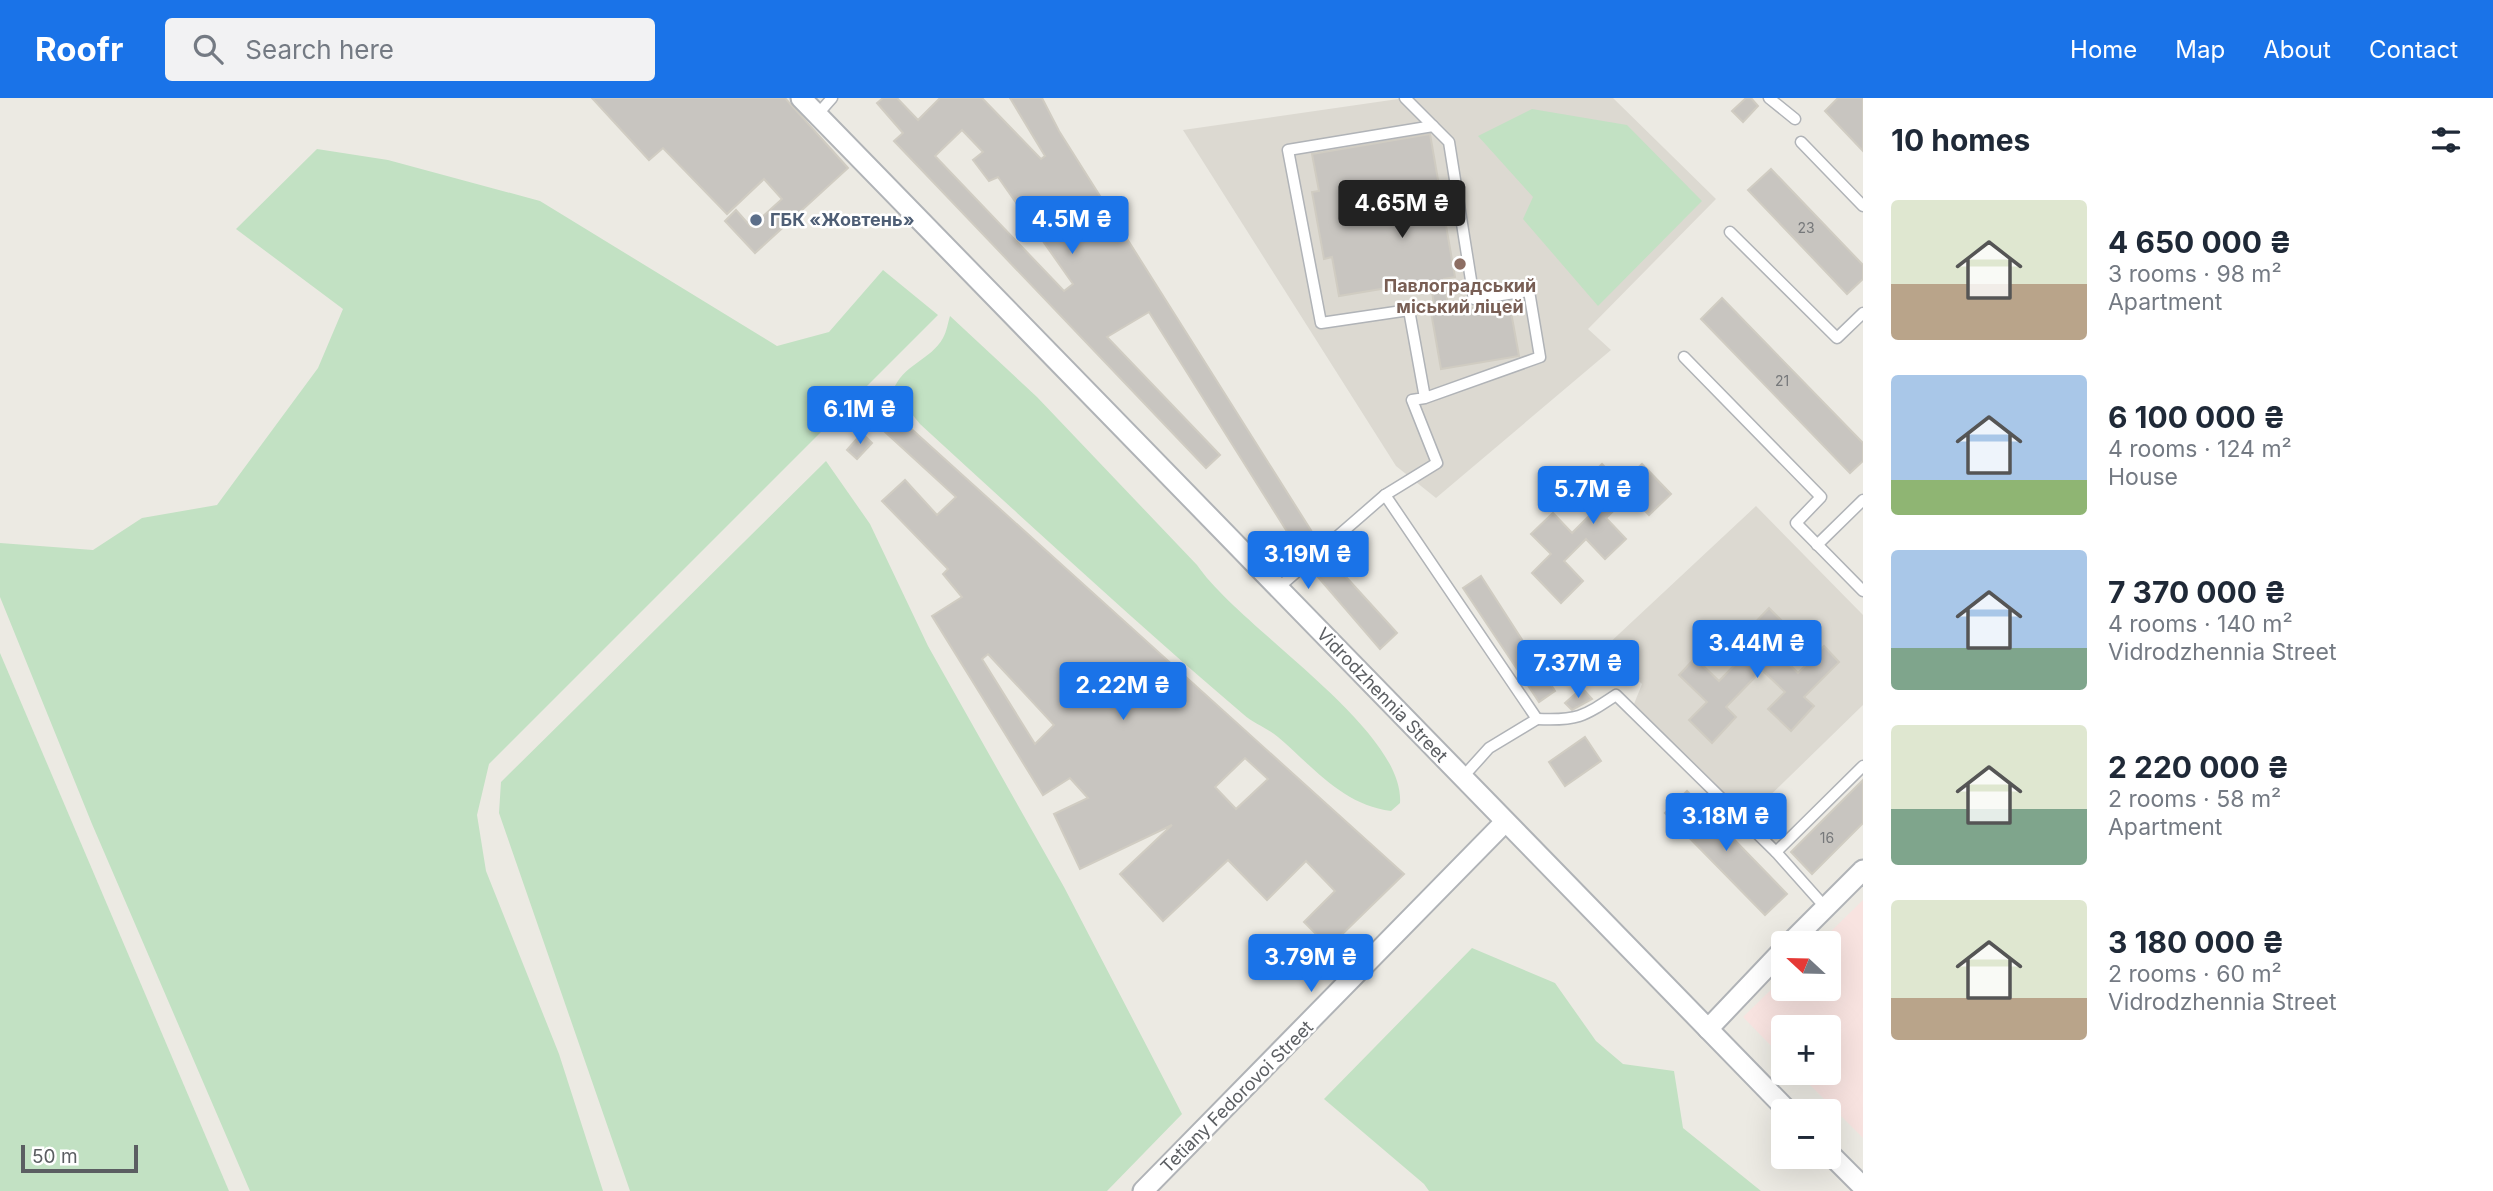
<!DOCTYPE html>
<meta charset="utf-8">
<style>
:root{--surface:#fff;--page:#f2f2f3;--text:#1f2937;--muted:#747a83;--accent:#1a73e8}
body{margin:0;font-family:Inter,sans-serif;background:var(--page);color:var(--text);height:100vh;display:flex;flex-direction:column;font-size:26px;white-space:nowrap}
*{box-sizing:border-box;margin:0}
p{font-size:23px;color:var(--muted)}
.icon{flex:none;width:38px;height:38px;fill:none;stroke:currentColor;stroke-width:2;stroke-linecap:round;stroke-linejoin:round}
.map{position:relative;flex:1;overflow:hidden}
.details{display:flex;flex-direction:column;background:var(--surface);width:630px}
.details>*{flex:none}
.needle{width:46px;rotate:292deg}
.controls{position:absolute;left:1771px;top:833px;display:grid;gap:14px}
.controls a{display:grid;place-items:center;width:70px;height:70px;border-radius:7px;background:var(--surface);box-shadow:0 7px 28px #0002;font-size:35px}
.scale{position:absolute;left:21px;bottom:18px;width:117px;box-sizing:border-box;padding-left:7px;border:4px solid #5b5e62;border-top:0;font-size:19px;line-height:24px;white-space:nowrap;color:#5b5e62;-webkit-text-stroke:5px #fff;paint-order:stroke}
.price{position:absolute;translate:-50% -60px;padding:0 16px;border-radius:7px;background:var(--accent);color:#fff;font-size:23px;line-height:46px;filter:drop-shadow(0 2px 4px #0008)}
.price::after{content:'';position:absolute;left:50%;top:42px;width:21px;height:16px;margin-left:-10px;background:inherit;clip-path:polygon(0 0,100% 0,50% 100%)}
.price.selected{background:#222;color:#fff}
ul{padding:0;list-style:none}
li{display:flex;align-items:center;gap:21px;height:175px;padding:0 28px}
li span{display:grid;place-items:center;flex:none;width:196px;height:140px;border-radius:7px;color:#555}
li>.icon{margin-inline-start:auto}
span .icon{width:84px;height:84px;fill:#fffc;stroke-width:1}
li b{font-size:30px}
h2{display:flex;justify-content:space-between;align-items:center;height:84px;padding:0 28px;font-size:30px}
header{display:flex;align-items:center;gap:42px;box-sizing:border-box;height:98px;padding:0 35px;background:var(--accent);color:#fff}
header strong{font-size:33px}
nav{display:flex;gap:38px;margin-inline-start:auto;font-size:24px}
.search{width:490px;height:63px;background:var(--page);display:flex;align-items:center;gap:18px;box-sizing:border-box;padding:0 24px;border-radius:7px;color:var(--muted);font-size:26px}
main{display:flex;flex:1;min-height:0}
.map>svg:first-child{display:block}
</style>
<header>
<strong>Roofr</strong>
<div class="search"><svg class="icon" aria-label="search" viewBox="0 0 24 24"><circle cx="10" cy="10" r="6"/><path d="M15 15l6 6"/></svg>Search here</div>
<nav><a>Home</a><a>Map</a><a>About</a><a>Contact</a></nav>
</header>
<main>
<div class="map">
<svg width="1863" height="1093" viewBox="0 0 1863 1093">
<rect width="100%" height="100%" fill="#eceae3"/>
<!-- education -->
<g fill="#dcd9d1">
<path d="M1405,0H1613L1716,101L1588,231L1611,252L1436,400L1396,368L1183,32Z"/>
<path d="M1756,408L1863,517V607L1748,719L1634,606L1642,586L1604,550Z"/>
</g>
<!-- medical -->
<path fill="#f8e3e0" d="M1863,802V1040L1798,975H1829V929H1783V960L1743,919L1783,880V891H1829V845H1819Z"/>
<!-- green -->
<g fill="#c2e1c3">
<path d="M1532,11L1627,27L1702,103L1598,208L1523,121L1533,99L1478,38Z"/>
<path d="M317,51L388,62L540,103L777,248L829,234L883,172L938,217L489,666L477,717L486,773L559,956L603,1093H250L92,726L0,499V445L93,452L142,420L217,407L318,270L343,211L236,131Z"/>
<path d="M950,218L1037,299L1197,467C1241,531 1405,631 1400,705L1391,713C1343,707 1313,669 1278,639C1267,630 1253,625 1243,616C1133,522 1026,423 920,326L893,293C902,267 931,262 943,240C947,233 948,224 950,218Z"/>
<path d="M826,363L870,426L928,548L1064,789L1182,1016L1107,1093H630L499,715L501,684Z"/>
<path d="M0,555L229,1093H0Z"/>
<path d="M1472,850L1555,885L1596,943L1623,966L1674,973L1683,1030L1761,1093H1429L1424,1086L1324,1001Z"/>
</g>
<!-- building -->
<g fill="#c8c5c0" stroke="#d0ccc2" stroke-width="2" fill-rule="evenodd">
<path d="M592,0H785L848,70L755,155L725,123L736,112L751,129L782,101L764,81L727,116L663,50L649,62Z"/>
<path d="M883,0H897L918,22L940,0H982L1041,61L1045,58L1010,0H1042L1059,33L1319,445L1303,459L1149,214L1107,239L1220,357L1206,370L894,43L903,35L877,5ZM962,32L983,54L973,62L989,83L998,79L1073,186L1064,193L935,58Z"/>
<path d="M1746,0H1751L1758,8L1743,24L1732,13Z"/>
<path d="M1838,0H1863V53L1825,13Z"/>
<path d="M1430,36L1455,179L1444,181L1449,214L1509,203L1519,258L1441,271L1431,214L1435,213L1431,187L1417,189V185L1339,198L1332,159L1324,161L1312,94L1319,93L1312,56Z"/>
<path d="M1771,71L1863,167V181L1847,196L1748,92Z"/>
<path d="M1722,200L1863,345V363L1850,375L1701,221Z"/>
<path d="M886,308L1404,776L1329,849L1304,824L1335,793L1306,763L1267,802L1228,762L1163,823L1120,776L1172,727L1080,771L1054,716L1088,700L1070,680L1043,697L932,518L962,499L943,476L948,471L882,403L905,382L937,417L956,399L873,323ZM988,556L1054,627L1035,646L982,561ZM1245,660L1268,681L1236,711L1215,689Z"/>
<path d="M862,335L872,345L857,361L847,352Z"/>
<path d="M1602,366L1621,386L1642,366L1671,396L1649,417L1630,397L1606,420L1626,441L1605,461L1586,441L1564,463L1583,483L1561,505L1532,475L1551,456L1531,436L1553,415L1572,435L1600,407L1581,387Z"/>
<path d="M1327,458L1397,535L1380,551L1311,471Z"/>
<path d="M1481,478L1555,593L1539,604L1463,490Z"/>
<path d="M1769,510L1791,532L1773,550L1798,575L1824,548L1839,564L1804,599L1814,608L1791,633L1768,611L1785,594L1762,572L1726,609L1736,619L1712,645L1689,622L1707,604L1679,577L1695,560L1719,583L1756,545L1746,534Z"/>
<path d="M1582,590L1592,601L1572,612L1565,605Z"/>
<path d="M1585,639L1601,663L1565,688L1549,664Z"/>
<path d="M1863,682V725L1812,776L1791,754Z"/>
<path d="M1687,693L1787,796L1765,817L1665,715Z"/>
</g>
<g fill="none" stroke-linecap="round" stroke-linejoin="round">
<!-- lane casing -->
<g stroke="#b0b3b7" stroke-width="13">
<g id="lane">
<path d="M1405,0L1433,28"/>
<path d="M1769,0L1795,21"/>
<path d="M817,17L832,0"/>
<path d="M1801,44L1863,108"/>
<path d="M1730,134L1837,240L1863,215"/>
<path d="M1684,259L1821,399L1796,425L1863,493"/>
<path d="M1385,397L1537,621L1489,650L1462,680"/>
<path d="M1817,447L1863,402"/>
<path d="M1278,490L1385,397L1437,365L1412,302L1425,300L1540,259L1529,193L1474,201L1449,44L1433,28L1288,52L1321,225L1409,212L1425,300"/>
<path d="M1537,621C1577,623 1583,619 1616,597L1776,754L1825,809"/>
<path d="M1776,754L1863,668"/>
</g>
</g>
<!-- street casing -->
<g stroke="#b0b3b7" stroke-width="23">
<g id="street">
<path d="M801,0L1788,1013"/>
<path d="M1790,845L1863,772"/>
<path d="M1708,931L1783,852"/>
<path d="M1829,1055L1863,1089"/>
<path d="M1143,1093L1505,724"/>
</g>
</g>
<!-- lane -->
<use href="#lane" stroke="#fff" stroke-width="10"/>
<!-- street -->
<use href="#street" stroke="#fff" stroke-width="19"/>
</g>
<!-- markers -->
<circle fill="#5c6f8a" stroke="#fff" stroke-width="2.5" cx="756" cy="122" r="7"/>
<circle fill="#8d6e63" stroke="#fff" stroke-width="2.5" cx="1460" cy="166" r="7"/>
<g text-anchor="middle" stroke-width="5" stroke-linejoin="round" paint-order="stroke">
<!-- number labels -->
<g font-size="14" fill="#76787a">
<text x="1806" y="135">23</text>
<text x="1782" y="288">21</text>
<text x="1827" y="745">16</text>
</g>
<!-- service labels -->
<g font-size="18" font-weight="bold" fill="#4e5e75" stroke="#fff" text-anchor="start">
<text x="770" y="128">ГБК «Жовтень»</text>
</g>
<!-- education labels -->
<g font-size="18" font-weight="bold" fill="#785e54" stroke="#fff">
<text x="1460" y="194">Павлоградський<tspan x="1460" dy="21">міський ліцей</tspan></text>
</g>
<!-- street labels -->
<g font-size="18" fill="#5b5e62" stroke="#fff">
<text transform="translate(1382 597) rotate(46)" y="6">Vidrodzhennia Street</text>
<text transform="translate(1237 999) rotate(-45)" y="6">Tetiany Fedorovoi Street</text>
</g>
</g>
</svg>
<div class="controls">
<a><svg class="needle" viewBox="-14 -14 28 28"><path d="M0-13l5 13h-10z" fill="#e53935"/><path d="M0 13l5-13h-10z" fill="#747a83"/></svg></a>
<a>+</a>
<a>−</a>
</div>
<div class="scale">50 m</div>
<b class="price selected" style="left:1402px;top:142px">4.65M ₴</b>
<b class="price" style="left:1072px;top:158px">4.5M ₴</b>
<b class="price" style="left:860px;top:348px">6.1M ₴</b>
<b class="price" style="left:1593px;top:428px">5.7M ₴</b>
<b class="price" style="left:1308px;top:493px">3.19M ₴</b>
<b class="price" style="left:1757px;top:582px">3.44M ₴</b>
<b class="price" style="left:1578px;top:602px">7.37M ₴</b>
<b class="price" style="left:1123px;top:624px">2.22M ₴</b>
<b class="price" style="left:1726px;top:755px">3.18M ₴</b>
<b class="price" style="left:1311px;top:896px">3.79M ₴</b>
</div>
<section class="details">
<h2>10 homes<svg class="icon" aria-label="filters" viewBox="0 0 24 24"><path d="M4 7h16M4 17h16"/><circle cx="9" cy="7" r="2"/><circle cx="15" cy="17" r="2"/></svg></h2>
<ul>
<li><span style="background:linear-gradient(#dfe7d0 60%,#b9a48a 0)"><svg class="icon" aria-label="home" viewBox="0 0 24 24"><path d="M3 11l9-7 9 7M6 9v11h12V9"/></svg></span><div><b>4 650 000 ₴</b><p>3 rooms · 98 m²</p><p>Apartment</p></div></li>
<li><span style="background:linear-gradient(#a9c7e8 75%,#8fb573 0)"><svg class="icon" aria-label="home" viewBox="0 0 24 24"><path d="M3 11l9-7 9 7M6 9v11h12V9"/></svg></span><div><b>6 100 000 ₴</b><p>4 rooms · 124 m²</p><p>House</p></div></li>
<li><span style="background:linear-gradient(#a9c7e8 70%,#7fa58c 0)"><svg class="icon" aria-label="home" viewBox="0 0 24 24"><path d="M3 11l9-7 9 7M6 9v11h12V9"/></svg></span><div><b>7 370 000 ₴</b><p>4 rooms · 140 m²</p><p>Vidrodzhennia Street</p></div></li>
<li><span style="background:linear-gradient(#dfe7d0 60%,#7fa58c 0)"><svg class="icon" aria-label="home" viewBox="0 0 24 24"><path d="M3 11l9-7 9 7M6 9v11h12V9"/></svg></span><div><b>2 220 000 ₴</b><p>2 rooms · 58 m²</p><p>Apartment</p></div></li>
<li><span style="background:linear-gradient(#dfe7d0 70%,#b9a48a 0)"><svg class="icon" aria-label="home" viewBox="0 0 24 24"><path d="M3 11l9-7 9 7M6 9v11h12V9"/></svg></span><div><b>3 180 000 ₴</b><p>2 rooms · 60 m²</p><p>Vidrodzhennia Street</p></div></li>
</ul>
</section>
</main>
